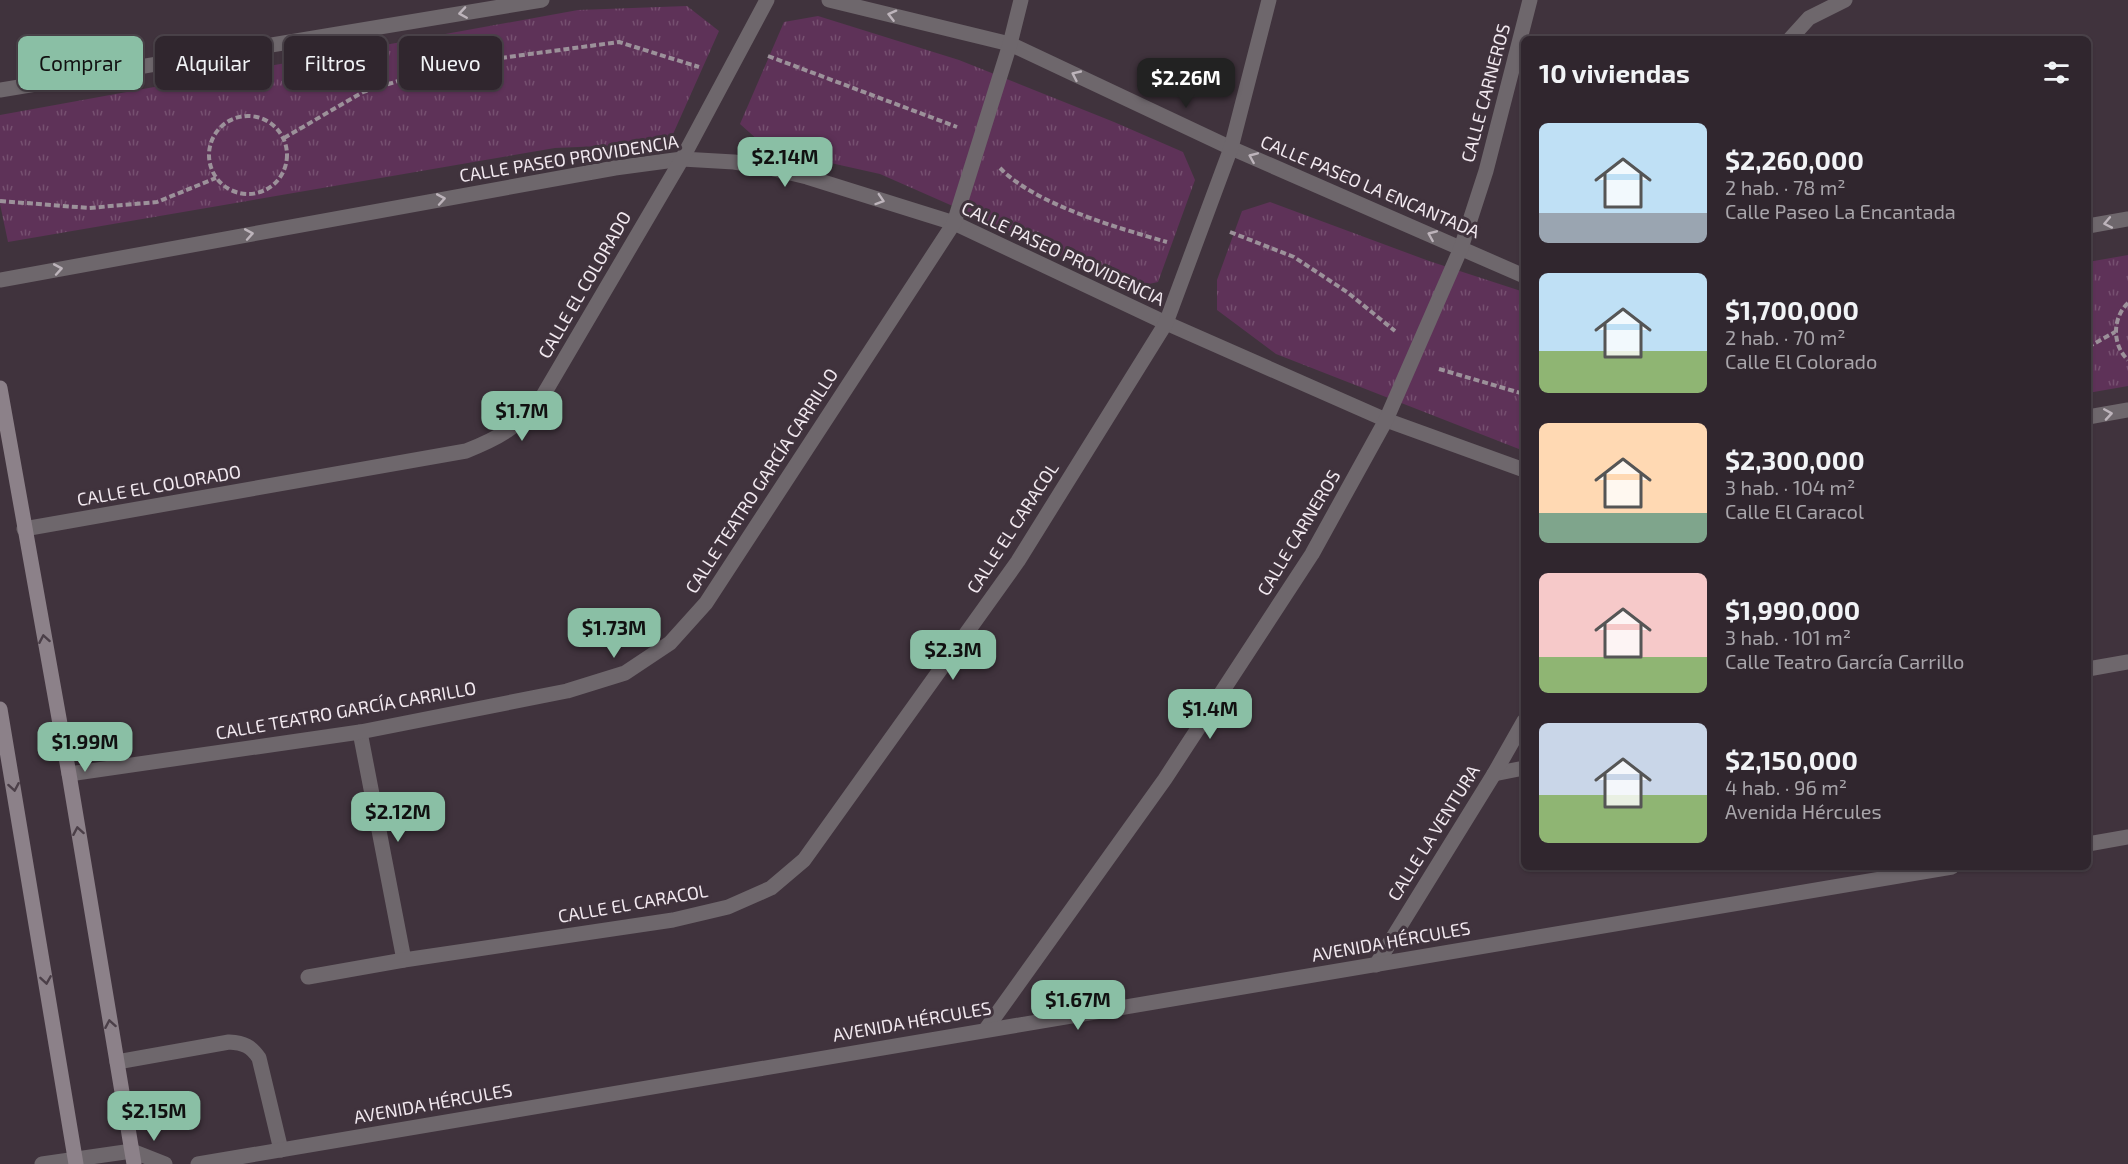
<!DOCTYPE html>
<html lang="es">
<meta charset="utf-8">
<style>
:root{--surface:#30262e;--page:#3c323a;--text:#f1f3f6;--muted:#a8a5aa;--line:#4b434a;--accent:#8abfa5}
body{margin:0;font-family:"Exo 2",sans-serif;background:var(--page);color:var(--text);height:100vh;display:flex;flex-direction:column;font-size:22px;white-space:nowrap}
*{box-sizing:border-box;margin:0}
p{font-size:20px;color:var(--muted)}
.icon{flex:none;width:33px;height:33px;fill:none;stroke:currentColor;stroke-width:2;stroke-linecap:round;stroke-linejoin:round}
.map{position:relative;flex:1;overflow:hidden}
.drawer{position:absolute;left:1521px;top:36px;width:570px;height:834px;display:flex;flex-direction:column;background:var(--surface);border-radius:9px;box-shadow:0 2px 4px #0004,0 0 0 2px var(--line)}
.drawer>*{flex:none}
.banner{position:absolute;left:18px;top:36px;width:570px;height:54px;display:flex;gap:12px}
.price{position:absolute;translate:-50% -51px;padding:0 14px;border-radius:12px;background:var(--accent);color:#111;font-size:20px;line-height:39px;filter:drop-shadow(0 2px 3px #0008)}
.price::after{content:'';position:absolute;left:50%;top:36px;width:18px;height:14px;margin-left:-9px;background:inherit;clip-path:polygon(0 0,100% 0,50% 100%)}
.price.current{background:#222;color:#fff}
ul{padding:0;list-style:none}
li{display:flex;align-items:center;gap:18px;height:150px;padding:0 18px}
li span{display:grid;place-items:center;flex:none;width:168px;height:120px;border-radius:9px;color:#555}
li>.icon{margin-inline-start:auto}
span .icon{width:72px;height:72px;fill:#fffc;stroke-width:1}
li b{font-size:26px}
h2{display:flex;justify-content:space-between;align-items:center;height:72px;padding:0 18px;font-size:26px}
.pill{padding:0 21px;border-radius:9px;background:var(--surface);box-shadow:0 2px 4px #0004,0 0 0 2px var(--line);font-size:21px;line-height:54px}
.pill.current{background:var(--accent);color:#111}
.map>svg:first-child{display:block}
</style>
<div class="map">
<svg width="2128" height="1164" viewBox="0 0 2128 1164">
<defs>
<pattern id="park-tufts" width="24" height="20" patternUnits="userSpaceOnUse" patternTransform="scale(1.5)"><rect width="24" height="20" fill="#5e3258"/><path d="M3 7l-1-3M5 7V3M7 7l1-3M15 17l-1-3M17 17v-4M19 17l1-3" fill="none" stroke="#765070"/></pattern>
</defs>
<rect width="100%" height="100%" fill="#40333d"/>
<!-- park -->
<g fill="url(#park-tufts)">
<path d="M687,6L719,31L669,143L555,148L8,242L0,204V115L578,10Z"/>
<path d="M818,16L959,60L1114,122L1183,152L1195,180L1158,282L1126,289L1014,233L880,174L768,149L740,124L784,22Z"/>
<path d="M1270,202L1429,261L1524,292V451L1276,354L1217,310V280L1242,211Z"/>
<path d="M2128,255V386L2088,393V262Z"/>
</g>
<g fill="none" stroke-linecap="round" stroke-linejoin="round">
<!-- path -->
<g stroke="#9c919a" stroke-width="4" stroke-dasharray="6 3" stroke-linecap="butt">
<path d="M768,56L957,127"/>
<circle cx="248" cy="155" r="39"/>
<path d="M284,138L363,92L449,65L619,42L699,67"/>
<path d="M1000,168C1036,205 1118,228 1167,242"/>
<path d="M0,201L89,208L157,202L216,178"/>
<path d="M1230,232L1294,257L1347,292L1395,331"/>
<path d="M2128,303C2112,318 2112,345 2128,360"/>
<path d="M2088,347L2115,332"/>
<path d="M1439,369L1524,394"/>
</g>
<!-- lane -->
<path stroke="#6e676c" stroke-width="15" d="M117,1062L229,1042C244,1043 251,1046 259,1058L281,1150"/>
<!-- street -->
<g stroke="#6e676c" stroke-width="15">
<path d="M829,0L1010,44L1231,148L1524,276"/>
<path d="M1790,39L1809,18L1845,0"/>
<path d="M0,90L542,0"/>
<path d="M2088,226L2128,219"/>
<path d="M0,280L615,168L682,159L734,162L770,168L807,177L954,223L1166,323L1386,420L1524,470"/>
<path d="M2088,417L2128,410"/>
<path d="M24,529L466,451C501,437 516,428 541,399L682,159L767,0"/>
<path d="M2088,669L2128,662"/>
<path d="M360,732L404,960"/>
<path d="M69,774L360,732L567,691L625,673L670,643L706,603L954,223L1010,44L1021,0"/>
<path d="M1494,774L1524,768"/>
<path d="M2088,844L2128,837"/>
<path d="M1376,965L1494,774L1524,721"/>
<path d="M308,977L404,960L673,920L728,907L771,888L804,860L1018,561L1166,323L1231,148L1269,0"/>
<path d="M986,1029L1165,779L1312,554L1386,420L1461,248L1486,171L1530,0"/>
<path d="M42,1164L132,1151L165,1164"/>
<path d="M198,1164L1952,867"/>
</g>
<!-- secondary -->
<g stroke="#8c8189" stroke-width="15">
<path d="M0,388L69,774L134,1164"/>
<path d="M0,709L76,1164"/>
</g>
</g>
<!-- one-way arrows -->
<defs><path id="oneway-chevron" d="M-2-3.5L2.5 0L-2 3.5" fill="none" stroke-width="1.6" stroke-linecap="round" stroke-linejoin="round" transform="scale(1.5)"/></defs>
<g stroke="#bdb4bb">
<use href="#oneway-chevron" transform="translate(463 13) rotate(171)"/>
<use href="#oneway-chevron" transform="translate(892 15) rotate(-166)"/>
<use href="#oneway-chevron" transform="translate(1076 75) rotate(-155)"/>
<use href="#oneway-chevron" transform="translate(1253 157) rotate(-157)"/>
<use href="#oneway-chevron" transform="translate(441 199) rotate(-10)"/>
<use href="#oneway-chevron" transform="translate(880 200) rotate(18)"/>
<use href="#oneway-chevron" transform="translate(2108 223) rotate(169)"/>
<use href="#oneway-chevron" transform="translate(249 234) rotate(-10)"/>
<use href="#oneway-chevron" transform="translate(1432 235) rotate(-157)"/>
<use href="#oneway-chevron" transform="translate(58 269) rotate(-10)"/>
<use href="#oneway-chevron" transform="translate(2108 414) rotate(-9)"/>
</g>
<g stroke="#4b3f48">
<use href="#oneway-chevron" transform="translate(44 639) rotate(-100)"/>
<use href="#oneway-chevron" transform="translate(14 787) rotate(80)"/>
<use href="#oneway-chevron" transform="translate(78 831) rotate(-100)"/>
<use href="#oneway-chevron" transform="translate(46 980) rotate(81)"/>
<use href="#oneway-chevron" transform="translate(110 1024) rotate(-100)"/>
</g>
<g text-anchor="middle" stroke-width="6" stroke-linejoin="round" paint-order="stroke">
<!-- street labels -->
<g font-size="18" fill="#f1e8ef" stroke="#40333d">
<text transform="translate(1486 93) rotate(-75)" y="6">CALLE CARNEROS</text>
<text transform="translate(569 159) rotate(-9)" y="6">CALLE PASEO PROVIDENCIA</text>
<text transform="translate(1370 187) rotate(23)" y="6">CALLE PASEO LA ENCANTADA</text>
<text transform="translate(1063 254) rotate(25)" y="6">CALLE PASEO PROVIDENCIA</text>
<text transform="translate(585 285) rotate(-60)" y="6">CALLE EL COLORADO</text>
<text transform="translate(762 481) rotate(-57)" y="6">CALLE TEATRO GARCÍA CARRILLO</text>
<text transform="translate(159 486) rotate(-10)" y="6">CALLE EL COLORADO</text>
<text transform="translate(1013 528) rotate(-57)" y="6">CALLE EL CARACOL</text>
<text transform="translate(1299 533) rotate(-59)" y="6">CALLE CARNEROS</text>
<text transform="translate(346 711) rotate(-10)" y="6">CALLE TEATRO GARCÍA CARRILLO</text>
<text transform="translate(1434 833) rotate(-58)" y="6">CALLE LA VENTURA</text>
<text transform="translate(633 904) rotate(-10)" y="6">CALLE EL CARACOL</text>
<text transform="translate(1391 942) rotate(-10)" y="6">AVENIDA HÉRCULES</text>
<text transform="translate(912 1022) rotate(-10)" y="6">AVENIDA HÉRCULES</text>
<text transform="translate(433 1104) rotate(-10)" y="6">AVENIDA HÉRCULES</text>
</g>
</g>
</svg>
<b class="price current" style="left:1186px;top:109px">$2.26M</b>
<b class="price" style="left:785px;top:188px">$2.14M</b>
<b class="price" style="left:522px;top:442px">$1.7M</b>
<b class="price" style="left:614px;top:659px">$1.73M</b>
<b class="price" style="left:953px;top:681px">$2.3M</b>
<b class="price" style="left:1210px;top:740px">$1.4M</b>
<b class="price" style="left:85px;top:773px">$1.99M</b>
<b class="price" style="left:398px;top:843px">$2.12M</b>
<b class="price" style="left:1078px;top:1031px">$1.67M</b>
<b class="price" style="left:154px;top:1142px">$2.15M</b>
<div class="banner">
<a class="pill current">Comprar</a>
<a class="pill">Alquilar</a>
<a class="pill">Filtros</a>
<a class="pill">Nuevo</a>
</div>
<section class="drawer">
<h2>10 viviendas<svg class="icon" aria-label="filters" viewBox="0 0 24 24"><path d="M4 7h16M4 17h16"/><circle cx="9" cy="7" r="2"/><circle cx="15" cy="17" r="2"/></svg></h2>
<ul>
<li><span style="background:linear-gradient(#bfe0f5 75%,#9aa5b1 0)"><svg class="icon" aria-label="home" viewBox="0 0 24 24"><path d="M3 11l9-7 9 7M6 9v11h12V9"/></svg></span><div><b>$2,260,000</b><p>2 hab. · 78 m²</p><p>Calle Paseo La Encantada</p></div></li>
<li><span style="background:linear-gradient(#bfe0f5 65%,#8fb573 0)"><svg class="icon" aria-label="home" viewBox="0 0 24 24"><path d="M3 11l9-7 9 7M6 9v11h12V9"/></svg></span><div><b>$1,700,000</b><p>2 hab. · 70 m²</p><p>Calle El Colorado</p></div></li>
<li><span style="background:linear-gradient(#ffd9b3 75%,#7fa58c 0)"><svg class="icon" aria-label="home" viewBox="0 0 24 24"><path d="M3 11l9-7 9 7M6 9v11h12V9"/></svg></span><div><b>$2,300,000</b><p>3 hab. · 104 m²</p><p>Calle El Caracol</p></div></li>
<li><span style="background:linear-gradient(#f6c9c9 70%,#8fb573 0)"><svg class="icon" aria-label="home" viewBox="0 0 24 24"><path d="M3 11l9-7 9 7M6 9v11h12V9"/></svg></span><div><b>$1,990,000</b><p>3 hab. · 101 m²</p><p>Calle Teatro García Carrillo</p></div></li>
<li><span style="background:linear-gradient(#c9d6e8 60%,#8fb573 0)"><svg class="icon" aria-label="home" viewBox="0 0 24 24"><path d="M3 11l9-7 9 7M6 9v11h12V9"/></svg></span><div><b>$2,150,000</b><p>4 hab. · 96 m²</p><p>Avenida Hércules</p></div></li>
</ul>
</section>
</div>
